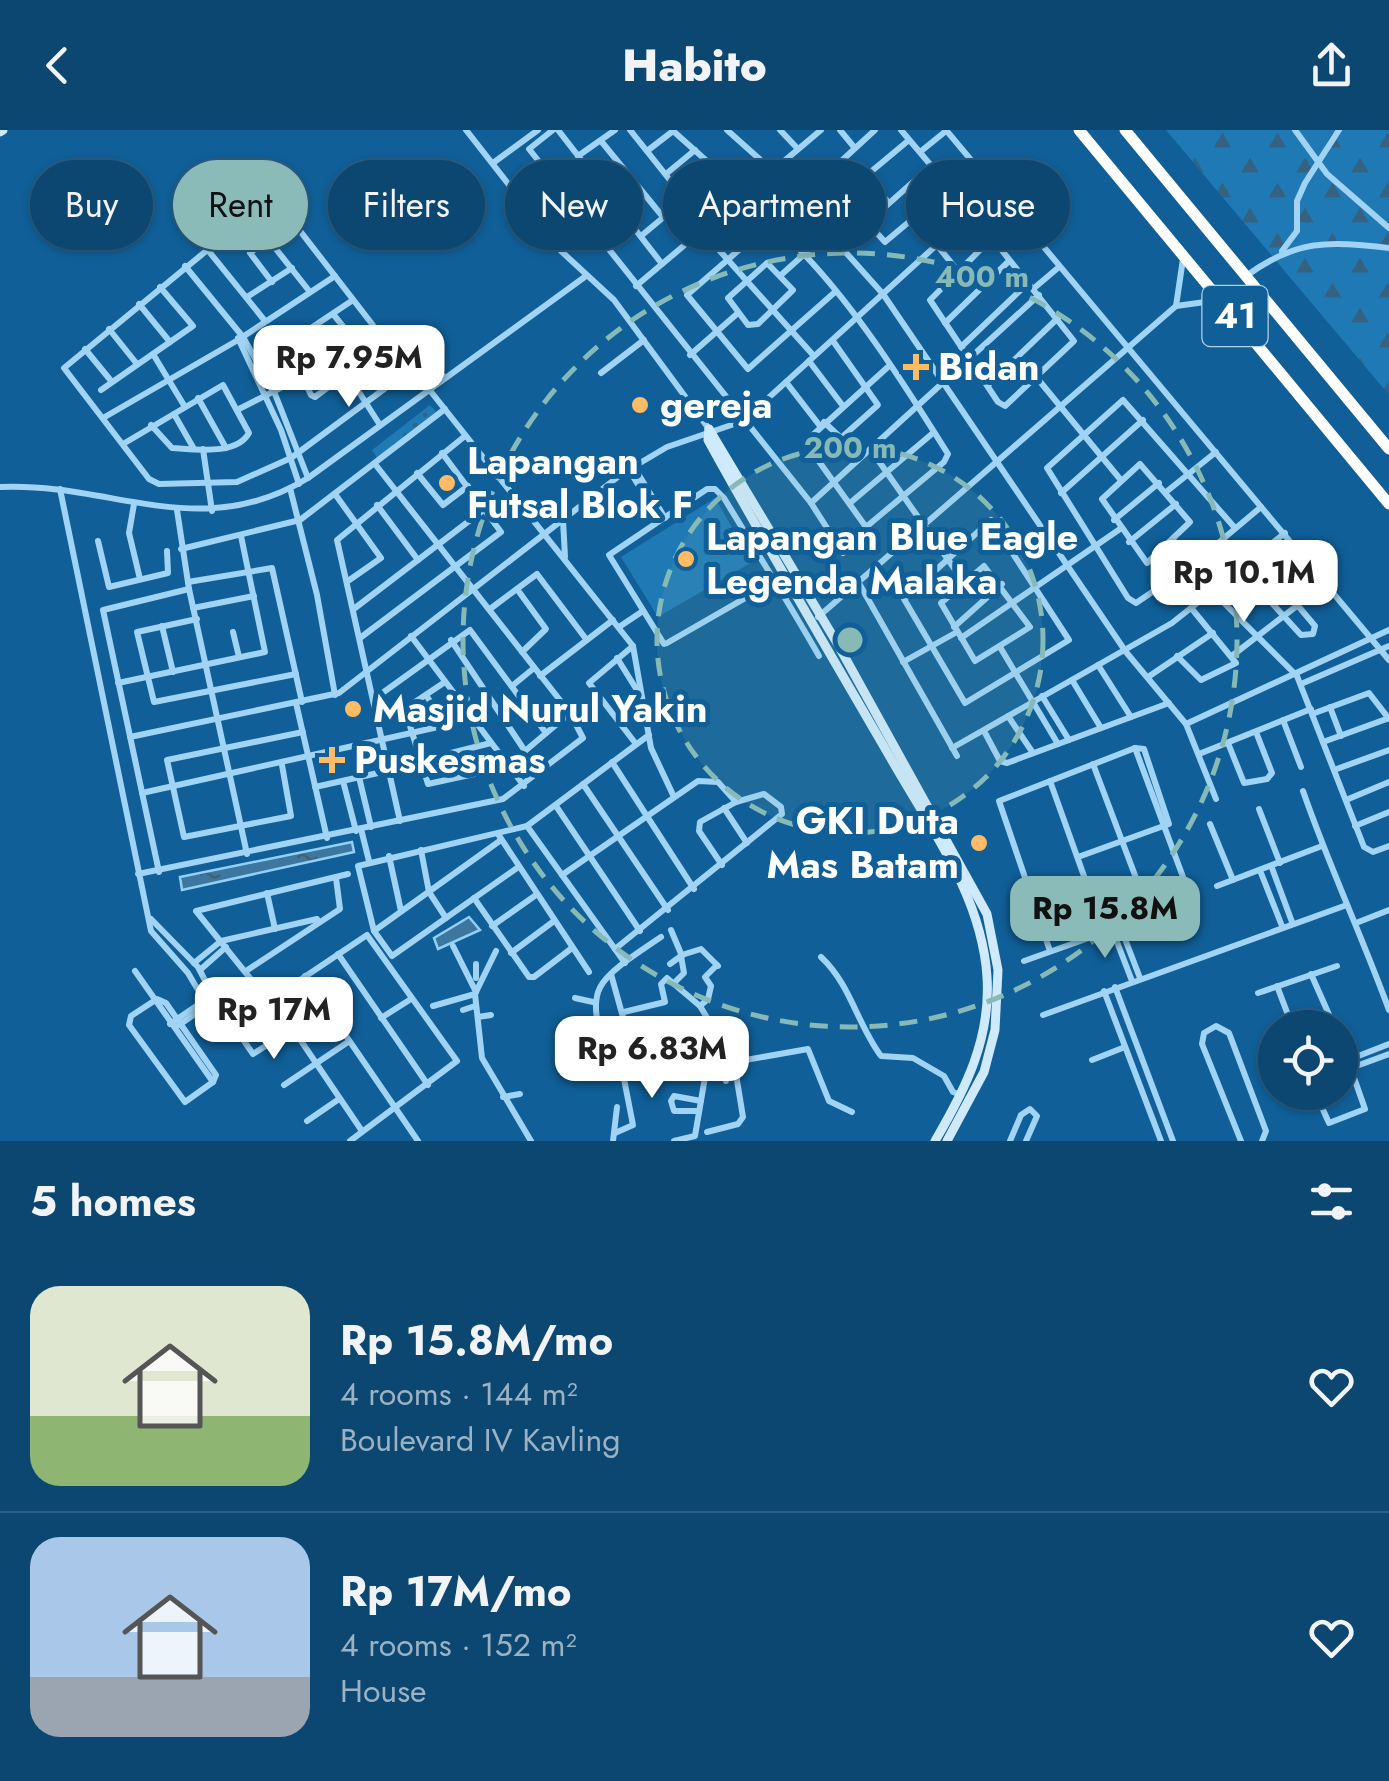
<!DOCTYPE html>
<meta charset="utf-8">
<style>
:root{--surface:#0c4772;--page:#1a517a;--text:#f1f3f6;--muted:#9ab2c4;--line:#2c5f84;--accent:#8bbbb9}
body{margin:0;font-family:Jost,sans-serif;background:var(--page);color:var(--text);height:100vh;display:flex;flex-direction:column;font-size:38px;white-space:nowrap}
*{box-sizing:border-box;margin:0}
p{font-size:32px;color:var(--muted)}
.icon{flex:none;width:55px;height:55px;fill:none;stroke:currentColor;stroke-width:2;stroke-linecap:round;stroke-linejoin:round}
.map{position:relative;height:1011px;overflow:hidden}
.sheet{display:flex;flex-direction:column;background:var(--surface);flex:1}
.sheet>*{flex:none}
.hud{position:absolute;left:30px;top:30px;width:1330px;height:90px;display:flex;gap:20px}
.controls{position:absolute;left:1258px;top:880px;display:grid;gap:20px}
.controls a{display:grid;place-items:center;width:100px;height:100px;border-radius:50%;background:var(--surface);box-shadow:0 2px 8px #0004,0 0 0 2px var(--line);font-size:50px}
.price{position:absolute;translate:-50% -85px;padding:0 22px;border-radius:20px;background:#fff;color:#222;font-size:32px;line-height:65px;filter:drop-shadow(0 2px 5px #0008)}
.price::after{content:'';position:absolute;left:50%;top:60px;width:30px;height:22px;margin-left:-15px;background:inherit;clip-path:polygon(0 0,100% 0,50% 100%)}
.price.on{background:var(--accent);color:#111}
ul{padding:0;list-style:none}
li{display:flex;align-items:center;gap:30px;height:250px;padding:0 30px}
li+li{border-top:2px solid var(--line)}
li span{display:grid;place-items:center;flex:none;width:280px;height:200px;border-radius:30px;color:#555}
li>.icon{margin-inline-start:auto}
span .icon{width:120px;height:120px;fill:#fffc;stroke-width:1}
li b{font-size:42px}
h2{display:flex;justify-content:space-between;align-items:center;height:120px;padding:0 30px;font-size:42px}
.tag{padding:0 35px;border-radius:45px;background:var(--surface);box-shadow:0 2px 8px #0004,0 0 0 2px var(--line);font-size:35px;line-height:90px}
.tag.on{background:var(--accent);color:#111}
header{display:flex;justify-content:space-between;align-items:center;height:130px;padding:0 30px;background:var(--surface);font-size:45px;font-weight:800}
.map>svg:first-child{display:block}
</style>
<header><svg class="icon" aria-label="back" viewBox="0 0 24 24"><path d="M15 5l-7 7 7 7"/></svg>Habito<svg class="icon" aria-label="share" viewBox="0 0 24 24"><path d="M12 15V3M7 8l5-5 5 5M5 13v7h14v-7"/></svg></header>
<div class="map">
<svg width="1389" height="1011" viewBox="0 0 1389 1011">
<defs>
<pattern id="forest-firs" width="22" height="20" patternUnits="userSpaceOnUse" patternTransform="scale(2.5)"><rect width="22" height="20" fill="#1e79b5"/><path d="M5 1l3.5 6h-7zM16 11l3.5 6h-7z" fill="#356280"/></pattern>
<pattern id="park-dots" width="8" height="8" patternUnits="userSpaceOnUse" patternTransform="scale(2.5)"><rect width="8" height="8" fill="#1e79b5"/><path d="M2 2h.1M6 6h.1" fill="none" stroke="#356280" stroke-width="1.8" stroke-linecap="round"/></pattern>
<pattern id="water-ripples" width="26" height="14" patternUnits="userSpaceOnUse" patternTransform="scale(2.5)"><rect width="26" height="14" fill="#3d769f"/><path d="M2 4q2-2 4 0t4 0M15 11q2-2 4 0t4 0" fill="none" stroke="#455f71"/></pattern>
</defs>
<rect width="100%" height="100%" fill="#105f98"/>
<!-- grass -->
<path fill="#1e79b5" d="M715,368L752,432L658,487L621,427Z"/>
<!-- forest -->
<path fill="url(#forest-firs)" d="M1166,0H1389V265Z"/>
<!-- park -->
<path fill="url(#park-dots)" d="M430,275L436,282L377,328L372,320Z"/>
<!-- water -->
<g fill="url(#water-ripples)" stroke="#92d0f8" stroke-width="2.5">
<path d="M352,712L354,722L182,760L180,747Z"/>
<path d="M469,787L480,800L438,819L434,808Z"/>
</g>
<g fill="none" stroke-linecap="round" stroke-linejoin="round">
<!-- street -->
<g stroke="#a0d3f4" stroke-width="6">
<path d="M466,0L561,121L614,170L709,299"/>
<path d="M553,0L529,19L811,373L843,423"/>
<path d="M558,0L662,134"/>
<path d="M630,0L685,69"/>
<path d="M672,0L745,65"/>
<path d="M727,0L772,40L883,164L1126,522L1186,594L1216,669"/>
<path d="M780,0L798,19"/>
<path d="M840,0L854,17"/>
<path d="M875,0L825,46L885,112L947,60L945,52L901,0"/>
<path d="M946,0L1389,530"/>
<path d="M1295,0L1327,44L1389,98"/>
<path d="M601,11L663,87"/>
<path d="M647,21L673,1"/>
<path d="M920,22L946,1"/>
<path d="M578,26L615,0"/>
<path d="M493,33L538,0"/>
<path d="M666,44L695,20"/>
<path d="M866,47L889,73"/>
<path d="M843,65L909,10"/>
<path d="M249,85L310,162"/>
<path d="M916,89L957,140"/>
<path d="M868,92L931,36"/>
<path d="M702,101L814,226"/>
<path d="M641,106L719,41"/>
<path d="M269,108L250,123L272,152"/>
<path d="M989,111L996,113L1074,211L1005,276L998,272L930,170Z"/>
<path d="M207,119L265,191"/>
<path d="M1282,121L1297,101V71L1305,53L1339,0"/>
<path d="M1183,129L1176,176L1220,170"/>
<path d="M767,133L793,160L758,194L748,195L728,168Z"/>
<path d="M185,136L243,207L275,264L308,348"/>
<path d="M781,145L829,102"/>
<path d="M1246,146C1297,109 1328,111 1389,118"/>
<path d="M636,156L821,0"/>
<path d="M1033,159L1059,137"/>
<path d="M835,162L748,239L687,165L770,93C836,145 903,252 948,324L944,332L866,397L805,312L889,236"/>
<path d="M247,167L292,138"/>
<path d="M353,170L287,214L311,265L315,267L387,213"/>
<path d="M139,174L170,212"/>
<path d="M333,184L368,227"/>
<path d="M945,193L1009,131"/>
<path d="M109,199L137,234"/>
<path d="M238,208L281,300L299,354"/>
<path d="M961,217L1028,153"/>
<path d="M85,219L112,252"/>
<path d="M153,224L185,277"/>
<path d="M396,225L273,66L64,238L149,349L159,354L237,352L291,328L422,231L429,230L443,246"/>
<path d="M690,225L738,183"/>
<path d="M809,231L843,276"/>
<path d="M601,243L644,210"/>
<path d="M348,245L380,295"/>
<path d="M1037,248L1120,349"/>
<path d="M786,252L820,296"/>
<path d="M337,253L324,224L348,205"/>
<path d="M988,255L1058,188"/>
<path d="M428,258L633,516L651,618L674,667"/>
<path d="M101,260L193,196L160,157"/>
<path d="M198,268L226,318"/>
<path d="M239,279L302,247"/>
<path d="M174,284L194,319"/>
<path d="M103,288L238,210L335,146"/>
<path d="M824,292L841,308L878,275L833,211"/>
<path d="M123,314L223,255L249,303C236,326 195,319 172,318L151,295"/>
<path d="M203,319L212,381"/>
<path d="M871,320L963,451"/>
<path d="M1140,334L1190,392L1147,433L1102,369Z"/>
<path d="M634,337L665,388"/>
<path d="M629,340L660,390"/>
<path d="M417,343L443,375L468,356"/>
<path d="M0,357C112,352 200,414 308,348L586,146"/>
<path d="M290,358L317,465L335,565"/>
<path d="M60,359L151,801L188,843L221,899"/>
<path d="M1166,362L1216,322"/>
<path d="M1061,363L1143,290"/>
<path d="M335,364L381,428L348,451"/>
<path d="M811,373L1039,165"/>
<path d="M850,373L933,303"/>
<path d="M134,374L129,403L140,449"/>
<path d="M377,375L418,430"/>
<path d="M177,380L189,459L247,724"/>
<path d="M563,390L565,427"/>
<path d="M991,390L1069,510L965,573L904,469Z"/>
<path d="M1114,390L1159,353"/>
<path d="M1235,398L1123,270L1047,338L1128,468L1136,473L1192,435L1261,377"/>
<path d="M98,411L109,457L168,443L167,421"/>
<path d="M1174,411L1213,462L1297,546L1364,717L1373,722L1389,716"/>
<path d="M1129,412L1176,374"/>
<path d="M181,419L300,390L445,279"/>
<path d="M984,436L1030,497L975,531L941,473Z"/>
<path d="M785,445L775,451L667,513L664,514L609,425L707,359H715L724,368C756,421 789,473 819,526"/>
<path d="M188,452L272,438L302,572"/>
<path d="M860,455L957,626"/>
<path d="M1275,455L1283,458L1315,496L1313,504L1301,505L1269,470Z"/>
<path d="M517,459L546,499L522,522"/>
<path d="M193,478L254,466"/>
<path d="M355,478L486,378"/>
<path d="M490,479L537,444L586,509"/>
<path d="M818,487L1176,176"/>
<path d="M197,489L137,502L154,572L296,544"/>
<path d="M162,496L173,542"/>
<path d="M619,497L643,481"/>
<path d="M954,497L1002,454"/>
<path d="M233,502L239,527"/>
<path d="M411,506L524,656"/>
<path d="M360,508L501,402L442,323"/>
<path d="M961,508L1120,399"/>
<path d="M451,510L525,621"/>
<path d="M633,516L589,553L636,614"/>
<path d="M1000,517L1058,614"/>
<path d="M1233,525L1298,475"/>
<path d="M1177,526L1201,550L1236,533L1192,479"/>
<path d="M617,528L640,565"/>
<path d="M903,532L957,502"/>
<path d="M1098,535L1131,587"/>
<path d="M540,546L613,490"/>
<path d="M1148,547L1213,503"/>
<path d="M1072,550L1101,598"/>
<path d="M445,552L409,576L406,583L428,654L506,637L570,583"/>
<path d="M118,553L265,522L241,406"/>
<path d="M1301,554L1389,516"/>
<path d="M512,556L534,538"/>
<path d="M426,565L445,595"/>
<path d="M1042,566L1069,610"/>
<path d="M374,569L470,500L546,603"/>
<path d="M296,573L327,708"/>
<path d="M1330,577L1341,606"/>
<path d="M1312,584L1369,563L1389,589"/>
<path d="M1008,586L1033,623"/>
<path d="M1283,590L1301,637"/>
<path d="M1186,594L1389,500"/>
<path d="M984,601L1000,631L1007,633L1169,573"/>
<path d="M130,607L339,563L623,343L667,317L743,291L996,61"/>
<path d="M1323,612L1389,588"/>
<path d="M1228,613L1244,653L1267,649L1272,643L1256,602"/>
<path d="M952,618L1172,493L1285,403"/>
<path d="M1199,624L1311,579"/>
<path d="M419,631L491,613"/>
<path d="M612,632L694,759"/>
<path d="M1093,634L1150,785"/>
<path d="M282,635L291,686L184,707L167,630L303,602"/>
<path d="M1334,640L1389,620"/>
<path d="M359,647L371,697"/>
<path d="M343,651L356,701"/>
<path d="M1050,651L1104,802"/>
<path d="M583,654L668,780"/>
<path d="M315,657L387,641"/>
<path d="M1303,661C1329,736 1362,806 1389,880"/>
<path d="M142,663L474,589"/>
<path d="M1346,670L1389,652"/>
<path d="M556,676L640,801"/>
<path d="M724,678L747,713"/>
<path d="M1259,679L1280,733"/>
<path d="M400,691L337,410L465,306"/>
<path d="M1210,694L1233,750"/>
<path d="M527,696L625,833"/>
<path d="M1355,696L1389,682"/>
<path d="M361,699L369,731"/>
<path d="M498,704L589,842"/>
<path d="M421,720L429,762L446,788"/>
<path d="M389,726L401,781"/>
<path d="M1078,727L1169,694L1144,619L1135,618"/>
<path d="M517,738L392,826L374,801L358,736L527,696L649,605"/>
<path d="M1272,738L1292,792"/>
<path d="M159,742L103,480L189,459"/>
<path d="M1261,743L1282,796"/>
<path d="M138,744L503,669L583,608L570,583L375,334"/>
<path d="M562,745L698,651L718,652L736,672"/>
<path d="M1217,756L1322,716"/>
<path d="M267,763L275,799"/>
<path d="M474,768L529,847H534L572,818"/>
<path d="M151,789L198,837L210,860L205,870L170,894"/>
<path d="M1356,793L1389,780"/>
<path d="M492,796L536,765"/>
<path d="M1120,796L1140,848"/>
<path d="M1112,799L1132,851"/>
<path d="M671,800L682,826"/>
<path d="M374,801L501,710"/>
<path d="M661,807C580,861 591,856 608,946L661,940L705,947L734,932L808,919L829,971L852,982"/>
<path d="M453,816L476,862"/>
<path d="M615,819L782,684L781,677L764,664L736,672L700,692L699,701L722,735"/>
<path d="M496,821L475,864L482,928L531,1011"/>
<path d="M1050,821L999,671L1135,618"/>
<path d="M511,823L554,791"/>
<path d="M338,824L428,955"/>
<path d="M685,824L701,819L718,836"/>
<path d="M821,827C851,855 857,894 881,926L913,928L944,946L953,962L961,965"/>
<path d="M1024,831L1187,773L1189,763L1135,618"/>
<path d="M194,833L221,811L317,789"/>
<path d="M670,834L681,826L684,843L675,852"/>
<path d="M200,840L226,817"/>
<path d="M135,841L213,952"/>
<path d="M246,841L340,779L336,748"/>
<path d="M611,844L629,909"/>
<path d="M1311,844L1335,898"/>
<path d="M305,846L418,1011"/>
<path d="M476,848V834"/>
<path d="M254,853L196,781L348,744"/>
<path d="M1277,856L1293,898"/>
<path d="M1115,857L1173,1011"/>
<path d="M1104,861L1161,1011"/>
<path d="M1258,863L1337,836"/>
<path d="M272,868L362,1001"/>
<path d="M575,868L593,872"/>
<path d="M157,869L166,873L216,945L213,952L185,972L129,895L131,886Z"/>
<path d="M433,876L475,864"/>
<path d="M463,880L475,876"/>
<path d="M624,882L665,872L661,854L667,848L700,876"/>
<path d="M1043,885L1344,776"/>
<path d="M478,887L491,885"/>
<path d="M381,888L411,869"/>
<path d="M179,895L208,875"/>
<path d="M292,899L253,924L233,895L367,805L457,931L350,1011"/>
<path d="M674,922L675,940"/>
<path d="M1092,930L1125,917"/>
<path d="M1348,930L1389,914"/>
<path d="M722,938L726,951"/>
<path d="M1351,938L1389,924"/>
<path d="M284,955L348,912"/>
<path d="M1315,962L1329,993L1365,979L1340,908"/>
<path d="M503,967L520,964"/>
<path d="M699,981H674L671,971L674,966L701,971"/>
<path d="M307,991L339,969"/>
<path d="M707,1002L738,994L743,987L734,932L700,876L708,869L711,856L705,847L717,835"/>
<path d="M615,1003L633,995L623,944"/>
<path d="M613,1011L617,977"/>
<path d="M674,1011L695,1006L705,947"/>
<path d="M1010,1011L1021,985L1030,979L1037,986L1026,1011"/>
<path d="M1241,1011L1202,914L1204,903L1216,896L1229,903L1266,1001L1262,1011"/>
</g>
<!-- secondary -->
<g stroke="#d0eafd" stroke-width="9">
<path d="M0,2L3,0"/>
<path d="M709,299L837,513L987,784L998,840L995,900L984,942L947,1011"/>
<path d="M709,299L708,310C767,417 829,522 890,627C929,696 982,765 987,847C991,909 965,960 935,1011"/>
</g>
<!-- highway -->
<g stroke="#fff" stroke-width="11">
<path d="M1079,0L1389,374"/>
<path d="M1125,0L1389,319"/>
</g>
</g>
<!-- distance rings -->
<circle cx="850" cy="510" r="193" fill="#87bab6" fill-opacity=".12"/>
<g fill="none" stroke="#87bab6" stroke-width="5" stroke-dasharray="18 12">
<circle cx="850" cy="510" r="193"/>
<circle cx="850" cy="510" r="387"/>
</g>
<!-- markers -->
<g fill="#ffbc64" stroke="#105f98" stroke-width="4">
<path d="M911 222h10v10h10v10h-10v10h-10v-10h-10v-10h10z"/>
<circle cx="640" cy="275" r="10"/>
<circle cx="447" cy="353" r="10"/>
<circle cx="686" cy="429" r="10"/>
<circle cx="353" cy="579" r="10"/>
<path d="M327 615h10v10h10v10h-10v10h-10v-10h-10v-10h10z"/>
<circle cx="979" cy="713" r="10"/>
</g>
<g text-anchor="middle" stroke-width="10" stroke-linejoin="round" paint-order="stroke">
<!-- shield labels -->
<rect fill="#105f98" stroke="#b7cfe0" stroke-width="2.5" x="1202.5" y="156" width="65" height="60" rx="8"/>
<g font-size="35" font-weight="bold" fill="#fff">
<text x="1235" y="198">41</text>
</g>
<!-- poi labels -->
<g font-size="38" font-weight="bold" fill="#fff" stroke="#105f98" text-anchor="start">
<text x="938" y="250">Bidan</text>
<text x="660" y="288">gereja</text>
<text x="467" y="344">Lapangan<tspan x="467" dy="44">Futsal Blok F</tspan></text>
<text x="706" y="420">Lapangan Blue Eagle<tspan x="706" dy="44">Legenda Malaka</tspan></text>
<text x="373" y="592">Masjid Nurul Yakin</text>
<text x="354" y="643">Puskesmas</text>
<text x="959" y="704" text-anchor="end">GKI Duta<tspan x="959" dy="44">Mas Batam</tspan></text>
</g>
</g>
<circle cx="850" cy="510" r="15" fill="#87bab6" stroke="#105f98" stroke-width="5"/>
<g font-size="30" text-anchor="middle" font-weight="bold" fill="#87bab6" stroke="#105f98" stroke-width="10" stroke-linejoin="round" paint-order="stroke">
<text x="982" y="157">400 m</text>
<text x="850" y="328">200 m</text>
</g>
</svg>
<div class="controls">
<a><svg class="icon" aria-label="locate" viewBox="0 0 24 24"><circle cx="12" cy="12" r="6"/><path d="M12 2v4M12 18v4M2 12h4M18 12h4"/></svg></a>
</div>
<b class="price" style="left:349px;top:280px">Rp 7.95M</b>
<b class="price" style="left:1244px;top:495px">Rp 10.1M</b>
<b class="price on" style="left:1105px;top:831px">Rp 15.8M</b>
<b class="price" style="left:274px;top:932px">Rp 17M</b>
<b class="price" style="left:652px;top:971px">Rp 6.83M</b>
<div class="hud">
<a class="tag">Buy</a>
<a class="tag on">Rent</a>
<a class="tag">Filters</a>
<a class="tag">New</a>
<a class="tag">Apartment</a>
<a class="tag">House</a>
</div>
</div>
<section class="sheet">
<h2>5 homes<svg class="icon" aria-label="filters" viewBox="0 0 24 24"><path d="M4 7h16M4 17h16"/><circle cx="9" cy="7" r="2"/><circle cx="15" cy="17" r="2"/></svg></h2>
<ul>
<li><span style="background:linear-gradient(#dfe7d0 65%,#8fb573 0)"><svg class="icon" aria-label="home" viewBox="0 0 24 24"><path d="M3 11l9-7 9 7M6 9v11h12V9"/></svg></span><div><b>Rp 15.8M/mo</b><p>4 rooms · 144 m²</p><p>Boulevard IV Kavling</p></div><svg class="icon" aria-label="heart" viewBox="0 0 24 24"><path d="M12 20l-8-8c-3-5 5-10 8-4 3-6 11-1 8 4z"/></svg></li>
<li><span style="background:linear-gradient(#a9c7e8 70%,#9aa5b1 0)"><svg class="icon" aria-label="home" viewBox="0 0 24 24"><path d="M3 11l9-7 9 7M6 9v11h12V9"/></svg></span><div><b>Rp 17M/mo</b><p>4 rooms · 152 m²</p><p>House</p></div><svg class="icon" aria-label="heart" viewBox="0 0 24 24"><path d="M12 20l-8-8c-3-5 5-10 8-4 3-6 11-1 8 4z"/></svg></li>
</ul>
</section>
